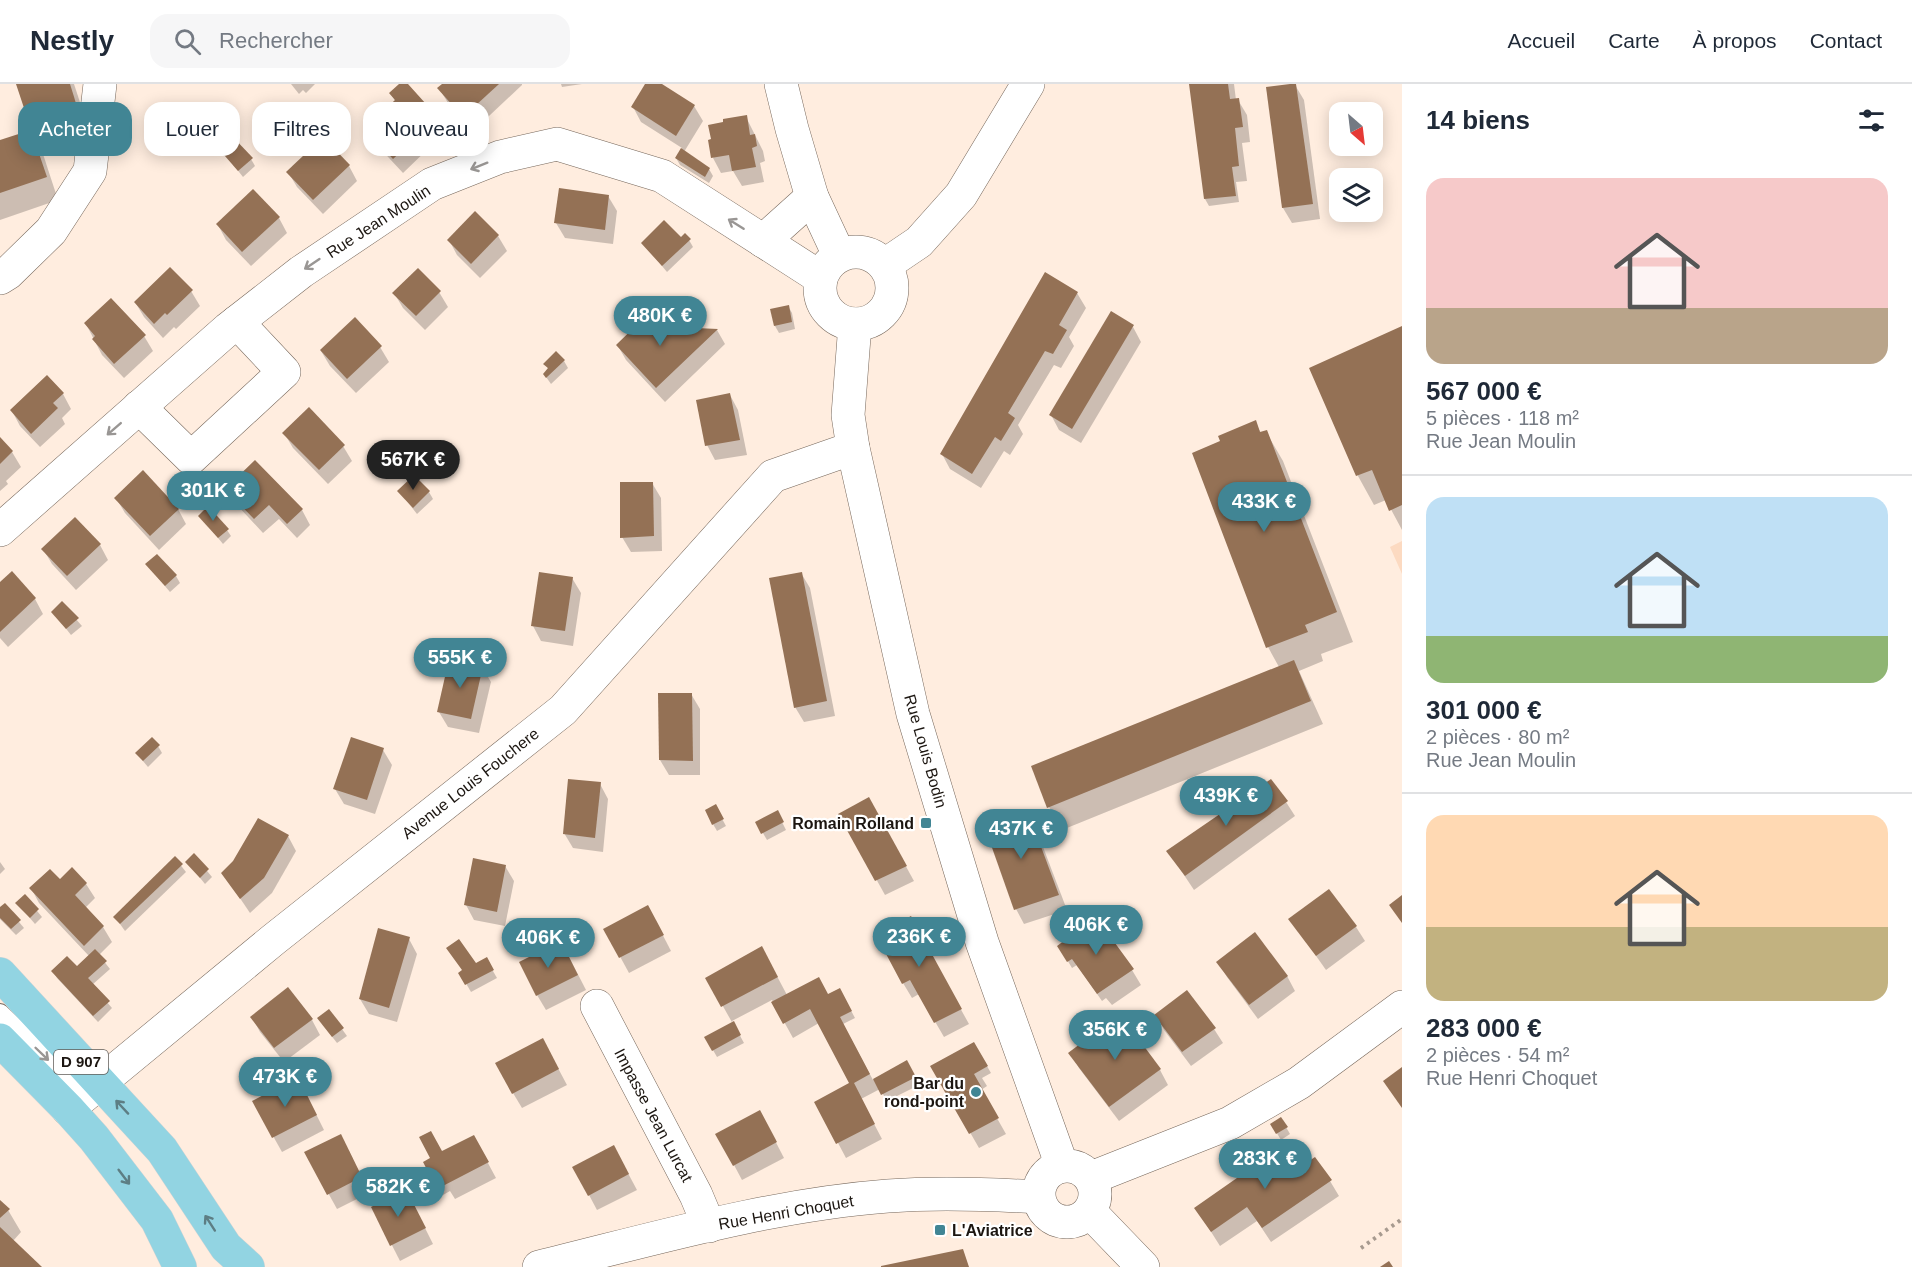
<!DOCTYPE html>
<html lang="fr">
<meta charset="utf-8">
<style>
:root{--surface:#fff;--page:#f6f6f7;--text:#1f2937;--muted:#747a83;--line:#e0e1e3;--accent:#418594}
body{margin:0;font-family:Helvetica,sans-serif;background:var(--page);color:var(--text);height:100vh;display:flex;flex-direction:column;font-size:22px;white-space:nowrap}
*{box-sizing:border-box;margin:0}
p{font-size:20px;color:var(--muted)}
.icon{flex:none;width:33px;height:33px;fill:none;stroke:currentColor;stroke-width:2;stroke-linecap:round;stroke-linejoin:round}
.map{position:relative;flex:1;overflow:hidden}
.sheet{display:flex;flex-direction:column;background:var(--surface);width:510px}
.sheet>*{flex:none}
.guide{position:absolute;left:18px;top:18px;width:570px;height:54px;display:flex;gap:12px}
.needle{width:39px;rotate:152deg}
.tools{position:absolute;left:1329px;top:18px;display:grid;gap:12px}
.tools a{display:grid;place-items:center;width:54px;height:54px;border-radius:12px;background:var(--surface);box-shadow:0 3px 15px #0003;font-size:30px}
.price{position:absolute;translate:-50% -51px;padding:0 14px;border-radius:21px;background:var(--accent);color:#fff;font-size:20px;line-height:39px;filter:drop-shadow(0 2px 3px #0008)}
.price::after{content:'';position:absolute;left:50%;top:36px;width:18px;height:14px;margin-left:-9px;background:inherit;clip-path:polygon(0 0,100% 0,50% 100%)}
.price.active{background:#222;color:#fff}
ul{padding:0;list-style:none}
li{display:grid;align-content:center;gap:12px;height:318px;padding:0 24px}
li+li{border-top:2px solid var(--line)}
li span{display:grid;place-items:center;height:186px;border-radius:18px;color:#555}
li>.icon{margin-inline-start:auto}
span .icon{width:108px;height:108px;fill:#fffc;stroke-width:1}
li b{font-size:26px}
h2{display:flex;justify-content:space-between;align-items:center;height:72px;padding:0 24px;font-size:26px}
.pill{padding:0 21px;border-radius:18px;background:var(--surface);box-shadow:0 3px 15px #0003;font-size:21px;line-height:54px}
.pill.active{background:var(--accent);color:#fff}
header{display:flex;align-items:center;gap:36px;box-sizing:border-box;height:84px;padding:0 30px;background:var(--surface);border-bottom:2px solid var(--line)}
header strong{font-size:28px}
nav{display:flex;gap:33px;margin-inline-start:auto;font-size:21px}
.search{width:420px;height:54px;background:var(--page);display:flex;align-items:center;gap:15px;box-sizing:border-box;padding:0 21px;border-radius:18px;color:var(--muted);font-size:22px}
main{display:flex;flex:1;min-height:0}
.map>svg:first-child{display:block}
</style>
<header>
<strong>Nestly</strong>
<div class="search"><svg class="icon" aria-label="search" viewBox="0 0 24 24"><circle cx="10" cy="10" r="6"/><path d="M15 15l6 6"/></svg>Rechercher</div>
<nav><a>Accueil</a><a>Carte</a><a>À propos</a><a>Contact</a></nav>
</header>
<main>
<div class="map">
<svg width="1402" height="1183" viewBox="0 0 1402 1183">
<rect width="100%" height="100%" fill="#ffeddf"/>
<!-- green -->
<path fill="#fcdac1" d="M1402,457V490L1390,463Z"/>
<!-- shadow -->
<g fill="#0003">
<path d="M18,0H74L91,52L45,67L32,45Z"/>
<path d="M291,0H315L306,9L303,6L299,10Z"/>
<path d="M401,0H406L434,31L443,46L429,58L431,62L403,89L376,60L367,45L396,18L391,10Z"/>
<path d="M444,0H522V1L473,47L448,19L439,4Z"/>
<path d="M561,0H582L562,3Z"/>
<path d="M647,0H659L694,22L703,37L684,68L709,85L713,92L709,99L680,81L676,74L682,64L641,38L633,23Z"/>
<path d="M1191,0H1234L1236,16H1238L1247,31L1250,58L1242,59L1247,97L1236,98L1239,118L1209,122L1205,115Z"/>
<path d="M1295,1L1304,16L1320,135L1292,139L1283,124Z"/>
<path d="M746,33L763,67L765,77L760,79L764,98L742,102L733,87L721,89L713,74Z"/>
<path d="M30,48L43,70L58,116L0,136V57Z"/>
<path d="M220,64L251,75L255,82L243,93Z"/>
<path d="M349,82L357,97L323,130L297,103L288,88Z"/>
<path d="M608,112L617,127L613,160L565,154L556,139Z"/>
<path d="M475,129L498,152L507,167L480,194L457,171L449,156Z"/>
<path d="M279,134L287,149L251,182L226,156L218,141Z"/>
<path d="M681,155L689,156L693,163L667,188L643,159Z"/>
<path d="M191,207L200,222L176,245L174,243L163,254L144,233L135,218Z"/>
<path d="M439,208L448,223L425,246L403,224L394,209Z"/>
<path d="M1077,209L1086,224L1069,253L1074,262L1061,284L1054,281L1018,341L1023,350L1010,371L1004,367L981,404L950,385L942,370Z"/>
<path d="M788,222L792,229L795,245L779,249L775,242L772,226Z"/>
<path d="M86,240L144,252L153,267L124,294L102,271Z"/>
<path d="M1133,243L1141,258L1081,359L1059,346L1051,331Z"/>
<path d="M1402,244V446L1386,416L1374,421L1358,392L1311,284Z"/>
<path d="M703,245L717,246L725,260L665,318L626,276L618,262L675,253Z"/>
<path d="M380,263L389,278L356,309L330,282L321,267Z"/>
<path d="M564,277L568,284L551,300L544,290L549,286L545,280Z"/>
<path d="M47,293L63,310L71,325L62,334L65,340L40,363L20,342L12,327Z"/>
<path d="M730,311L738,326L747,371L715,376L707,361Z"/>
<path d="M1255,338L1261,349L1266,348L1283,377L1353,558L1321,570L1323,577L1299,587L1323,640L1062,746L1049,723L1033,682L1279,583L1268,563L1222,358Z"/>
<path d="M284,349L343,362L352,377L328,400L293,364Z"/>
<path d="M0,355L12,368L21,383L6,397L8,400L0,407Z"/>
<path d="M255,378L302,426L310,441L297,454L279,435L263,449L236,420L227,406Z"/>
<path d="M652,399L661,414L662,467L631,468L622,453Z"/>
<path d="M399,407L429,408L433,415L417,430Z"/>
<path d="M116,414L178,425L186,440L159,466L125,429Z"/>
<path d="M200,432L227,446L231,452L223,460Z"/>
<path d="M100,461L108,476L76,506L52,480L43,465Z"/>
<path d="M147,481L176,492L180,499L170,508Z"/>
<path d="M801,489L810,504L835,632L804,638L795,623Z"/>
<path d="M572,494L581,509L573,562L541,557L533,542Z"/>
<path d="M0,500L35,515L43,530L8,563L0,554Z"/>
<path d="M62,519L82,542L71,551L53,528Z"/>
<path d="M482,583L491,598L479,649L448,643L439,628Z"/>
<path d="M691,610L700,625V691H669L660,676Z"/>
<path d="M158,662L162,669L148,683L137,670Z"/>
<path d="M383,666L392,681L375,730L344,720L335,705Z"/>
<path d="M600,700L608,715L603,768L573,764L564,749Z"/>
<path d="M1286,718L1295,732L1194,806L1168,767Z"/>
<path d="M715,722L726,742L717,747L713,740Z"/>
<path d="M1027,727L1035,742L1067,826L1024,840L1016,825Z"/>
<path d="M777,728L786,746L767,756L757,739Z"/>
<path d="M840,730H877L914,797L885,811Z"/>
<path d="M288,752L296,767L272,809L250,829L223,789Z"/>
<path d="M194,771L212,793L205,800L187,778Z"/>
<path d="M175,774L186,788L125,847L115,833Z"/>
<path d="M0,778L5,785L0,790Z"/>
<path d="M505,782L514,797L505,842L474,836L466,821Z"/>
<path d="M60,797L86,800L95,814L85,824L103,843L112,858L99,871L110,885L92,901L112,924L98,938L57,894L53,887L77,884L89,872L39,819L31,804Z"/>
<path d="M25,812L42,833L35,840L17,819Z"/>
<path d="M5,821L24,844L16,851L0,835V825Z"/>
<path d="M910,834L969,940L944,953L919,910L912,914L903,899Z"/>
<path d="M1290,835L1356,843L1365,857L1326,886Z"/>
<path d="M656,838L671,867L629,889L605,845Z"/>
<path d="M409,855L417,870L397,938L369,930L360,915Z"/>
<path d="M1063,869L1132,886L1141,901L1112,921L1106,914L1102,917L1077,881L1072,884Z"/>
<path d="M569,873L586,906L546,926L537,911Z"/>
<path d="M486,875L497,894L471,908L460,889Z"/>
<path d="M1218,878L1287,892L1295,907L1258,935L1227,893Z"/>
<path d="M770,879L787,911H828L840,906L855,934L843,940L873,996L906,978L919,1001L887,1017L880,1005L861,1015L882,1055L846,1074L838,1059L851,1000L819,939L793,954L772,916L732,937L744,959L717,973L706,954L733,940L707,894Z"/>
<path d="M288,905L312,936L320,951L284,978L260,948L252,933Z"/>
<path d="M329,927L347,952L337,959L323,941Z"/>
<path d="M1156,931L1214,945L1223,959L1191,982L1164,946Z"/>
<path d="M974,960L991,989L982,994L987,1002L981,1006L1006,1050L979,1064L932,982Z"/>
<path d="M1070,969L1160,986L1168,1001L1119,1037L1079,984Z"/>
<path d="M551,971L567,1001L522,1024L513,1009Z"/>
<path d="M306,1010L324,1046L282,1068L254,1018Z"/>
<path d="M1272,1041L1286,1043L1290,1050L1281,1056Z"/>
<path d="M768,1043L784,1074L742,1096L734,1081Z"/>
<path d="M349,1067L369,1109L337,1125L306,1069Z"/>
<path d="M482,1068L496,1094L455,1115L450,1107L443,1111L425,1078L442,1069Z"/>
<path d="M622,1078L637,1106L597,1126L589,1111Z"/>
<path d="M1299,1085L1330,1097L1339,1112L1271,1158L1257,1137L1220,1162L1196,1124Z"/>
<path d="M0,1118L8,1126L21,1148L13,1157L40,1183H0Z"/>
<path d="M414,1122L433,1160L400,1177L373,1124Z"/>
</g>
<!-- building -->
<g fill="#947155">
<path d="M16,0H70L79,29L31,45Z"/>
<path d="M399,0H408L435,30L421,43L424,46L393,75L365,45L395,16L389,9Z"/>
<path d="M442,0H499L463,33L437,4Z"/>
<path d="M645,0H662L695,21L676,52L631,23Z"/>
<path d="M1189,0H1228L1230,15L1239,14L1243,43L1235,44L1239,82L1232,83L1236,112L1204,115Z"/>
<path d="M1290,0H1296L1313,120L1282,124L1266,3Z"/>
<path d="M747,31L750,51L755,50L757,62L752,64L756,83L732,87L729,71L711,74L708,56L711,55L708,41L723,38V35Z"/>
<path d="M31,46L47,93L0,109V56Z"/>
<path d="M231,51L253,74L238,87L218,64Z"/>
<path d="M323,53L350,81L313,116L286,88Z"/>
<path d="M681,64L710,84L705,93L675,74Z"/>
<path d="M559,104L609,111L605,146L554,139Z"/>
<path d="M253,105L280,133L242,168L216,140Z"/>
<path d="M475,127L499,151L471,180L447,156Z"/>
<path d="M664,136L681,153L685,149L691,155L662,182L641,159Z"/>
<path d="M170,183L193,206L167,231L165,229L154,240L134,218Z"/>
<path d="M418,184L441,207L416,232L392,209Z"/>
<path d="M1045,188L1078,208L1059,241L1067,246L1053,270L1045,267L1008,329L1015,334L1001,357L995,353L972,390L940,370Z"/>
<path d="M111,214L146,251L114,280L92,255L95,252L84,239Z"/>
<path d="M789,221L792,238L774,242L770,225Z"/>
<path d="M652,226L676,251L696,244L718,245L656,304L616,261Z"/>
<path d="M1111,227L1134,241L1072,345L1049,331Z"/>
<path d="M355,233L382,262L347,295L320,266Z"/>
<path d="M1402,242V421L1389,427L1372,386L1356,392L1309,284Z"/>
<path d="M556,267L565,276L546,294L543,290L548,284L543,280Z"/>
<path d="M47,291L64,309L53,319L58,324L31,350L10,326Z"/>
<path d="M730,309L740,356L705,362L696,316Z"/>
<path d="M309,323L345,361L319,386L282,349Z"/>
<path d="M1256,336L1260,348L1267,346L1337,528L1305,541L1308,548L1266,564L1192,369L1220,357L1218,352Z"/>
<path d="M0,353L13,367L0,380Z"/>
<path d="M255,376L303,425L287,440L269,421L254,435L225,405Z"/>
<path d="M143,386L179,425L150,452L114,414Z"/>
<path d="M414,391L430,407L413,424L397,407Z"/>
<path d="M620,398H653L654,452L620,454Z"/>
<path d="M208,422L229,445L218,454L198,432Z"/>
<path d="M75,433L101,460L67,492L41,465Z"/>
<path d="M157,470L177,491L165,502L145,480Z"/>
<path d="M12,487L36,514L0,548V498Z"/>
<path d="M539,488L573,493L565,547L531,542Z"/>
<path d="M802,488L827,617L794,624L769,494Z"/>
<path d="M62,517L79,534L66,545L51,528Z"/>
<path d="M449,575L483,582L471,635L437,628Z"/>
<path d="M1294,576L1311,617L1047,724L1031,682Z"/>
<path d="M658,609H692L693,677L659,676Z"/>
<path d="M152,653L160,661L143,677L135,669Z"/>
<path d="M351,653L384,664L367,716L333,705Z"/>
<path d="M568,695L601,698L595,754L563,750Z"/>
<path d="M1271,695L1288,717L1185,792L1166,767Z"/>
<path d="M869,713L907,782L875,797L838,730Z"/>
<path d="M716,720L724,735L712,741L705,726Z"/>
<path d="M1027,725L1059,811L1014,826L984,741Z"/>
<path d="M778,726L784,738L761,750L755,738Z"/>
<path d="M258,734L289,751L264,794L240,815L221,789L233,777Z"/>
<path d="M194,769L209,785L200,794L185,778Z"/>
<path d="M175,772L183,780L120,840L113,833Z"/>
<path d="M473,774L506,781L497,828L464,821Z"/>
<path d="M72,783L87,799L75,811L104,842L84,862L29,804L50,785L60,795Z"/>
<path d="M1329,805L1357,842L1316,872L1288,835Z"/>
<path d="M25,810L39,825L30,834L15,819Z"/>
<path d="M1402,811V839L1389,821Z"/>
<path d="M5,819L21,836L11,845L0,834V823Z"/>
<path d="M648,821L664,851L619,874L603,845Z"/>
<path d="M911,832L962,925L934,939L910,896L902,900L876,851Z"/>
<path d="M1096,833L1134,885L1097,910L1072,875L1067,878L1057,862Z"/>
<path d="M378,844L410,853L389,924L359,915Z"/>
<path d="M1255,848L1288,892L1249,921L1216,878Z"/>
<path d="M459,855L476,879L487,873L494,886L465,901L458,889L462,886L446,864Z"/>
<path d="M561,857L578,891L536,912L519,878Z"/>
<path d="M762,862L778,893L721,923L705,894Z"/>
<path d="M95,865L107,877L88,894L110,917L93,932L51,887L67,872L77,882Z"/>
<path d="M819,893L828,910L840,904L852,927L840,933L870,990L854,999L875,1040L836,1060L814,1018L849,999L810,925L783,940L771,918Z"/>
<path d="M288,903L313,935L274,964L250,933Z"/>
<path d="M1187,906L1216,944L1182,968L1154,931Z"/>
<path d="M329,925L344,944L332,953L317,934Z"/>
<path d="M1120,930L1161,985L1109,1023L1068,969Z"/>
<path d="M734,937L741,951L712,967L704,953Z"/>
<path d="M543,954L559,985L512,1010L495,979Z"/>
<path d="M974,958L988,982L974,990L999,1034L969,1050L930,982Z"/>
<path d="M907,976L916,993L881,1011L873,995Z"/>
<path d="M1402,983V1024L1383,997Z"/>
<path d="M298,993L317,1031L272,1054L252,1017Z"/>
<path d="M760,1026L777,1058L733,1082L715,1050Z"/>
<path d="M1281,1033L1288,1043L1276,1050L1270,1040Z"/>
<path d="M431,1047L442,1067L474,1051L489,1078L437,1105L423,1078L430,1074L419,1053Z"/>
<path d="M341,1050L362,1093L327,1111L304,1068Z"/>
<path d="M614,1061L629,1090L588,1112L572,1083Z"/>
<path d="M1284,1061L1300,1083L1315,1073L1332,1096L1262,1144L1247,1123L1211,1148L1194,1124Z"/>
<path d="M406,1105L426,1144L390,1162L371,1123Z"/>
<path d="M0,1116L10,1125L0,1134Z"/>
<path d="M0,1143L42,1183H0Z"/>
<path d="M963,1165L969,1183H881V1182Z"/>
<path d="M1389,1177L1393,1183H1380Z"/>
</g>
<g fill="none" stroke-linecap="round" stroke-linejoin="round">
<!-- service casing -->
<g stroke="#76675b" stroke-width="20">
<path id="service" d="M0,929L85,1012"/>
</g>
<!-- minor casing -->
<g stroke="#76675b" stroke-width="34">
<g id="minor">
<path d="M763,157L812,113"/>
<path d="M885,181L919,158L961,111L1028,0"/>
<path d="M0,194L8,189L51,147L90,87L100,0"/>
<path d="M139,323L191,374L284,288L237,238"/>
<path d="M0,446L228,245L301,188L432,100L500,73L557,60L662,92L821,194"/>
<path d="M597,922L696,1111L709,1142"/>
<path d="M68,1025L273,856L563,626L773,392L853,364"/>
</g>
</g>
<!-- tertiary casing -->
<g stroke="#76675b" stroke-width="34">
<g id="tertiary">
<path d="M781,0L792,45L812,113L839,171"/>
<circle cx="856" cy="204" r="36"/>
<path d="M855,240L848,331L853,364L913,630L982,858L1062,1082"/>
<circle cx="1067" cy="1110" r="28"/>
<path d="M1091,1094L1230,1039L1299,999L1402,923"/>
<path d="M1090,1128L1143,1183"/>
<path d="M539,1183C654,1155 769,1121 888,1112C938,1108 988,1110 1038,1113"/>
</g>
</g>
<!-- primary casing -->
<g stroke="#d6d5d4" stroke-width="34">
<g id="primary">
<path d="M0,890L162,1066L226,1163L248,1183"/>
<path d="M0,956L68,1025L94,1054L157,1136L180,1183"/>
</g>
</g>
<!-- path -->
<path stroke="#a79a8f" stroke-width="4" stroke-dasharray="3 4.5" stroke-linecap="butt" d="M1361,1164L1402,1135"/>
<!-- service -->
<use href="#service" stroke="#fff" stroke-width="18"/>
<!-- minor -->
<use href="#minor" stroke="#fff" stroke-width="33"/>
<!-- tertiary -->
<use href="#tertiary" stroke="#fff" stroke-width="33"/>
<!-- primary -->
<use href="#primary" stroke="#92d4e2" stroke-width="33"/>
</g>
<!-- one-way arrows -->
<defs><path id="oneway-shaft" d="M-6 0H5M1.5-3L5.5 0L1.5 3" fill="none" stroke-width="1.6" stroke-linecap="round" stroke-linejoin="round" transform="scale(1.5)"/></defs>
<g stroke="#999694">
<use href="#oneway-shaft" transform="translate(479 82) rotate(158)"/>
<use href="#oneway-shaft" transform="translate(736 140) rotate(-148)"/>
<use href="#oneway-shaft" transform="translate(312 180) rotate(146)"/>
<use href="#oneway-shaft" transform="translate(114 345) rotate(139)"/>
<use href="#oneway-shaft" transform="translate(42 970) rotate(44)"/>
</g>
<g stroke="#5d7e84">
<use href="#oneway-shaft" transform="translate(122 1023) rotate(-133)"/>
<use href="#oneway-shaft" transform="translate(124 1093) rotate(53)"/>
<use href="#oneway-shaft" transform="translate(210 1139) rotate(-123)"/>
</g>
<!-- markers -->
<g fill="#418594" stroke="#fff" stroke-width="2">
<rect x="920" y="733" width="12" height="12" rx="3"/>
<circle cx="976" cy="1008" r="6"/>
<rect x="934" y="1140" width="12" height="12" rx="3"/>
</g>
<g text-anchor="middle" stroke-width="4.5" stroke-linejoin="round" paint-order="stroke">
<!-- shield labels -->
<rect fill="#fff" stroke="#605c58" stroke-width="1.5" x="54" y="966" width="54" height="24" rx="4.5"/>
<g font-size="15" font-weight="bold" fill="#1c1611">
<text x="81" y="983">D 907</text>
</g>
<!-- street labels -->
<g font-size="16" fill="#1c1611" stroke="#fff">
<text transform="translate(378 137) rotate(-33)" y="6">Rue Jean Moulin</text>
<text transform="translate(926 667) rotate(74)" y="6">Rue Louis Bodin</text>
<text transform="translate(470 699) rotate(-38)" y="6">Avenue Louis Fouchere</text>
<text transform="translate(654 1031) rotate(62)" y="6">Impasse Jean Lurcat</text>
<text transform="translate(786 1128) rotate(-10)" y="6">Rue Henri Choquet</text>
</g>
<!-- poi labels -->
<g font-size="16" font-weight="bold" fill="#1c1611" stroke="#fff" text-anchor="end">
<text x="914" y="745">Romain Rolland</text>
<text x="964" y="1005">Bar du<tspan x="964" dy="18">rond-point</tspan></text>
<text x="952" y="1152" text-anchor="start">L'Aviatrice</text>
</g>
</g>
</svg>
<div class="tools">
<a><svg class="needle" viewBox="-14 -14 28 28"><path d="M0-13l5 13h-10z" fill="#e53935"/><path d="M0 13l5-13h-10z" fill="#747a83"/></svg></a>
<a><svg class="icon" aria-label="layers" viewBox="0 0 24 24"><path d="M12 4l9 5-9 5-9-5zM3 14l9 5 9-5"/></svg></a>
</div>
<b class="price" style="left:660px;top:263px">480K €</b>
<b class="price active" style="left:413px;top:407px">567K €</b>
<b class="price" style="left:213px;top:438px">301K €</b>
<b class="price" style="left:1264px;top:449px">433K €</b>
<b class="price" style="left:460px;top:605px">555K €</b>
<b class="price" style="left:1226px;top:743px">439K €</b>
<b class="price" style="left:1021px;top:776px">437K €</b>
<b class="price" style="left:1096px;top:872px">406K €</b>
<b class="price" style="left:919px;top:884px">236K €</b>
<b class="price" style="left:548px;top:885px">406K €</b>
<b class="price" style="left:1115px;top:977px">356K €</b>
<b class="price" style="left:285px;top:1024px">473K €</b>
<b class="price" style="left:1265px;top:1106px">283K €</b>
<b class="price" style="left:398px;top:1134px">582K €</b>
<div class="guide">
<a class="pill active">Acheter</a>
<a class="pill">Louer</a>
<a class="pill">Filtres</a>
<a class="pill">Nouveau</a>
</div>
</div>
<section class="sheet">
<h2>14 biens<svg class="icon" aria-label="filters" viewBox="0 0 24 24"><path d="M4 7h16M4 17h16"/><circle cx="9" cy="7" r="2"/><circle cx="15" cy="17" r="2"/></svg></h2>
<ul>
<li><span style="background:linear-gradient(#f6c9c9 70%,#b9a48a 0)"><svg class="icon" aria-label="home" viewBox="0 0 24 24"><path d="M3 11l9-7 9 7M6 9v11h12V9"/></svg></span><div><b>567 000 €</b><p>5 pièces · 118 m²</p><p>Rue Jean Moulin</p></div></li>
<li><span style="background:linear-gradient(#bfe0f5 75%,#8fb573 0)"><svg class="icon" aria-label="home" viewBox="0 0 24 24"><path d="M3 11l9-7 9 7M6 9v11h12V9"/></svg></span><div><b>301 000 €</b><p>2 pièces · 80 m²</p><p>Rue Jean Moulin</p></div></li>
<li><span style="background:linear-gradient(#ffd9b3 60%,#c2b280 0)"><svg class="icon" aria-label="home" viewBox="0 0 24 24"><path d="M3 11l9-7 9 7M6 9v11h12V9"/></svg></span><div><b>283 000 €</b><p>2 pièces · 54 m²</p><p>Rue Henri Choquet</p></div></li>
</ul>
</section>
</main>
